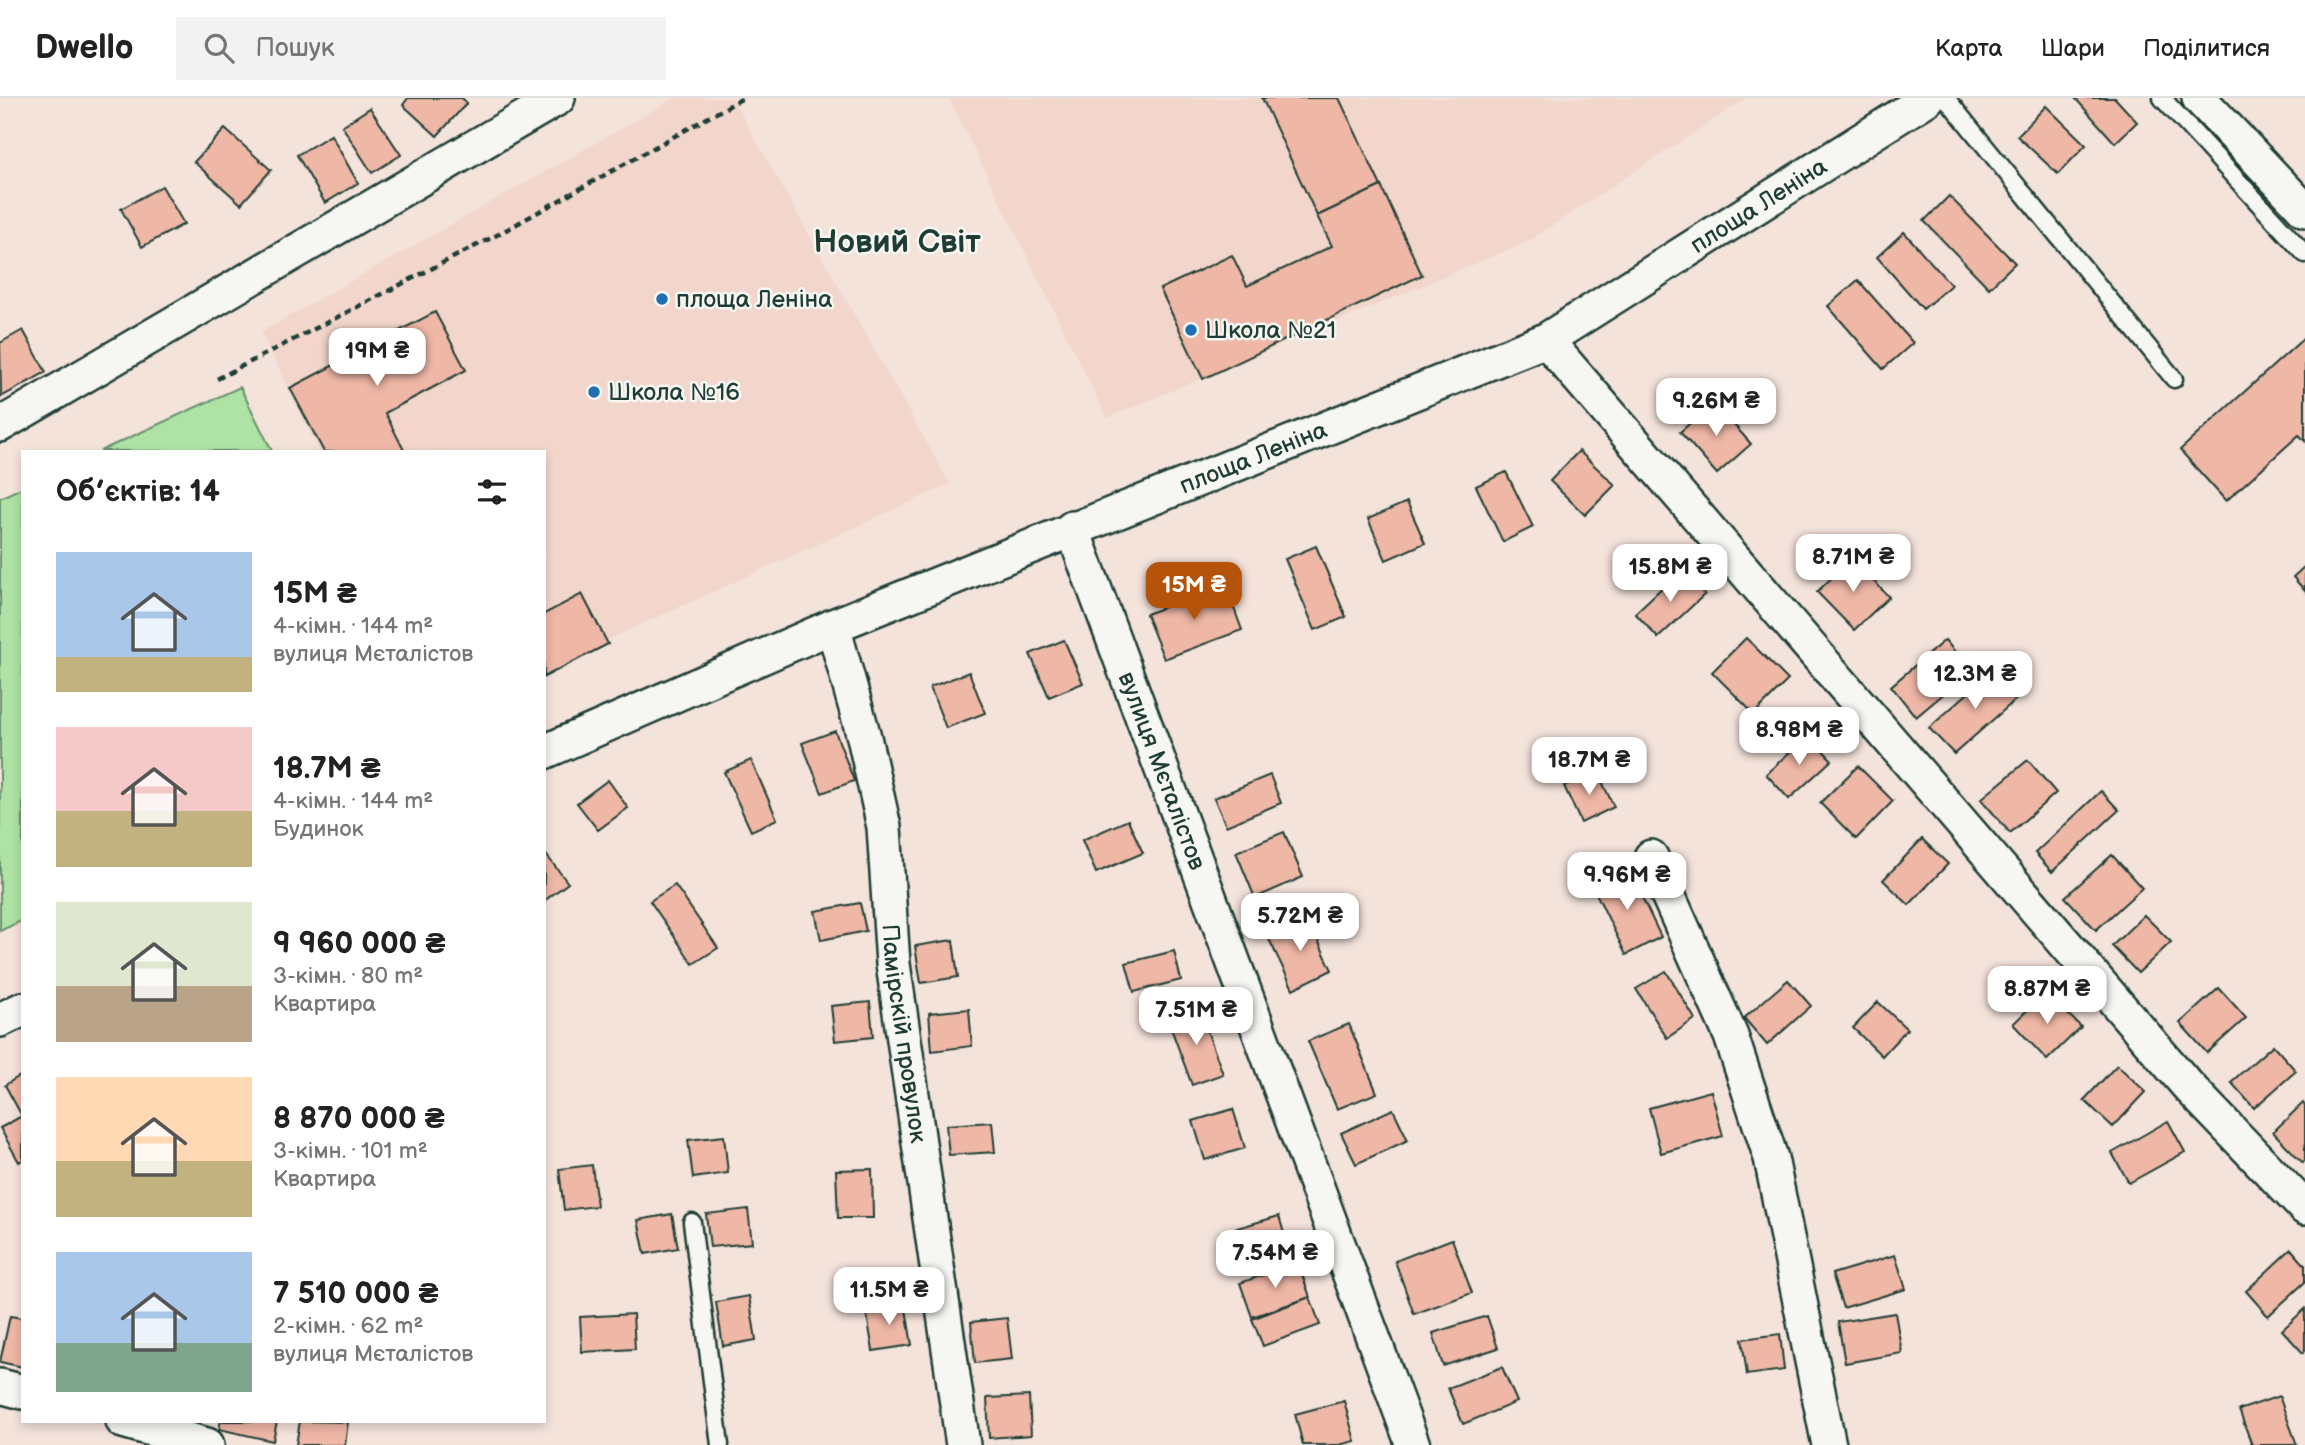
<!DOCTYPE html>
<html lang="uk">
<meta charset="utf-8">
<style>
:root{--surface:#fff;--page:#f2f2f2;--text:#222;--muted:#767676;--line:#e0e0e0;--accent:#b45309}
body{margin:0;font-family:"Balsamiq Sans",sans-serif;background:var(--page);color:var(--text);height:100vh;display:flex;flex-direction:column;font-size:26px;white-space:nowrap}
*{box-sizing:border-box;margin:0}
p{font-size:23px;color:var(--muted)}
.icon{flex:none;width:38px;height:38px;fill:none;stroke:currentColor;stroke-width:2;stroke-linecap:round;stroke-linejoin:round}
.map{position:relative;flex:1;overflow:hidden}
.sheet{position:absolute;left:21px;top:352px;width:525px;height:973px;display:flex;flex-direction:column;background:var(--surface);border-radius:0px;box-shadow:0 4px 10px #0003}
.sheet>*{flex:none}
.price{position:absolute;translate:-50% -60px;padding:0 16px;border-radius:14px;background:#fff;color:#222;font-size:23px;line-height:46px;filter:drop-shadow(0 2px 4px #0008)}
.price::after{content:'';position:absolute;left:50%;top:42px;width:21px;height:16px;margin-left:-10px;background:inherit;clip-path:polygon(0 0,100% 0,50% 100%)}
.price.active{background:var(--accent);color:#fff}
ul{padding:0;list-style:none}
li{display:flex;align-items:center;gap:21px;height:175px;padding:0 35px}
li span{display:grid;place-items:center;flex:none;width:196px;height:140px;border-radius:0px;color:#555}
li>.icon{margin-inline-start:auto}
span .icon{width:84px;height:84px;fill:#fffc;stroke-width:1}
li b{font-size:30px}
h2{display:flex;justify-content:space-between;align-items:center;height:84px;padding:0 35px;font-size:30px}
header{display:flex;align-items:center;gap:42px;box-sizing:border-box;height:98px;padding:0 35px;background:var(--surface);border-bottom:2px solid var(--line)}
header strong{font-size:33px}
nav{display:flex;gap:38px;margin-inline-start:auto;font-size:24px}
.search{width:490px;height:63px;background:var(--page);display:flex;align-items:center;gap:18px;box-sizing:border-box;padding:0 24px;border-radius:0px;color:var(--muted);font-size:26px}
.map>svg:first-child{display:block}
</style>
<header>
<strong>Dwello</strong>
<div class="search"><svg class="icon" aria-label="search" viewBox="0 0 24 24"><circle cx="10" cy="10" r="6"/><path d="M15 15l6 6"/></svg>Пошук</div>
<nav><a>Карта</a><a>Шари</a><a>Поділитися</a></nav>
</header>
<div class="map">
<svg width="2305" height="1347" viewBox="0 0 2305 1347">
<rect width="100%" height="100%" fill="#f4e3db"/>
<filter id="ink" filterUnits="userSpaceOnUse"><feTurbulence type="fractalNoise" baseFrequency=".0143" numOctaves="2"/><feDisplacementMap in="SourceGraphic" scale="14" xChannelSelector="R" yChannelSelector="G"/><feConvolveMatrix kernelMatrix="1 2 1 2 8 2 1 2 1" color-interpolation-filters="sRGB"/></filter>
<g filter="url(#ink)">
<!-- built -->
<g fill="#f2d6cb">
<path d="M675,0H732L950,386L544,571V354L319,353L261,234Z"/>
<path d="M949,0H1747L1529,143L1107,320Z"/>
</g>
<!-- green -->
<g fill="#aee3a5" stroke="#66906c" stroke-width="2">
<path d="M240,289L272,353H100Z"/>
<path d="M23,389V822L0,833V400Z"/>
</g>
<!-- building -->
<g fill="#efb7a6" stroke="#1f3d34" stroke-width="2">
<path d="M408,0H462L467,5L437,38L403,7Z"/>
<path d="M1262,0H1339L1381,88L1317,118Z"/>
<path d="M2075,0H2115L2137,24L2115,45Z"/>
<path d="M2046,8L2086,47L2058,76L2017,38Z"/>
<path d="M370,10L401,57L372,75L342,28Z"/>
<path d="M225,31L271,72L241,106L194,64Z"/>
<path d="M331,37L358,85L325,105L297,57Z"/>
<path d="M162,88L184,126L142,149L121,111Z"/>
<path d="M1381,88L1422,177L1203,281L1160,191L1232,157L1247,188L1332,148L1317,118Z"/>
<path d="M1949,98L2015,165L1989,190L1924,123Z"/>
<path d="M1904,134L1951,187L1923,211L1877,159Z"/>
<path d="M1858,182L1913,245L1883,271L1828,208Z"/>
<path d="M435,214L466,272L385,315L405,354H324L290,290Z"/>
<path d="M23,232L46,274L1,299L0,245Z"/>
<path d="M2305,239V343L2299,337L2226,403L2180,352Z"/>
<path d="M1714,304L1751,346L1717,376L1680,334Z"/>
<path d="M1579,353L1615,387L1585,417L1550,383Z"/>
<path d="M1506,374L1533,429L1503,444L1476,388Z"/>
<path d="M1407,404L1425,445L1386,462L1368,421Z"/>
<path d="M1316,448L1346,519L1315,532L1285,461Z"/>
<path d="M1852,460L1889,499L1854,532L1817,494Z"/>
<path d="M2305,468V493L2293,479Z"/>
<path d="M1682,471L1705,496L1658,540L1635,515Z"/>
<path d="M1225,486L1242,532L1164,561L1146,516Z"/>
<path d="M582,496L608,546L544,579V516Z"/>
<path d="M1746,540L1788,582L1754,616L1712,574Z"/>
<path d="M1064,542L1083,585L1049,599L1030,556Z"/>
<path d="M1945,542L1971,573L1916,619L1891,588Z"/>
<path d="M1997,569L2021,597L1954,656L1929,630Z"/>
<path d="M969,574L985,615L946,630L930,589Z"/>
<path d="M835,633L854,683L822,695L802,645Z"/>
<path d="M1808,637L1832,662L1789,701L1766,676Z"/>
<path d="M751,662L777,721L751,733L724,674Z"/>
<path d="M2028,662L2056,695L2010,735L1981,701Z"/>
<path d="M1858,668L1893,703L1856,741L1820,705Z"/>
<path d="M1597,673L1614,709L1581,725L1564,688Z"/>
<path d="M1270,677L1281,705L1226,728L1214,700Z"/>
<path d="M608,682L628,710L598,732L577,705Z"/>
<path d="M2101,693L2119,712L2052,774L2035,755Z"/>
<path d="M1128,722L1143,755L1096,775L1082,742Z"/>
<path d="M1284,734L1303,779L1255,800L1236,754Z"/>
<path d="M1922,741L1948,766L1909,807L1883,782Z"/>
<path d="M544,754L568,785L544,803Z"/>
<path d="M2112,757L2142,790L2096,832L2065,799Z"/>
<path d="M1629,772L1661,839L1626,857L1593,789Z"/>
<path d="M675,787L718,850L693,866L650,803Z"/>
<path d="M860,805L866,833L821,842L815,813Z"/>
<path d="M2144,817L2171,844L2138,875L2112,848Z"/>
<path d="M1307,819L1332,872L1293,891L1267,837Z"/>
<path d="M953,842L958,879L921,885L915,848Z"/>
<path d="M1174,853L1181,882L1134,894L1126,865Z"/>
<path d="M1666,873L1695,921L1667,940L1636,891Z"/>
<path d="M1788,882L1811,908L1767,947L1744,920Z"/>
<path d="M2219,890L2246,920L2207,955L2180,925Z"/>
<path d="M2046,894L2081,929L2047,962L2013,926Z"/>
<path d="M870,904L873,939L835,943L831,908Z"/>
<path d="M1878,904L1907,931L1882,958L1853,930Z"/>
<path d="M969,911L972,948L932,953L929,915Z"/>
<path d="M1199,911L1223,976L1192,987L1168,922Z"/>
<path d="M1349,926L1377,995L1337,1011L1308,943Z"/>
<path d="M2273,947L2296,973L2254,1010L2231,984Z"/>
<path d="M2117,967L2146,994L2113,1029L2084,1002Z"/>
<path d="M23,976V1062L19,1064L0,1030L22,1018L5,987Z"/>
<path d="M1711,993L1723,1038L1661,1055L1649,1010Z"/>
<path d="M2303,1005L2305,1008V1062L2303,1065L2273,1034Z"/>
<path d="M1233,1011L1245,1050L1205,1062L1193,1023Z"/>
<path d="M1393,1011L1408,1042L1356,1066L1341,1035Z"/>
<path d="M2168,1023L2185,1054L2129,1085L2112,1055Z"/>
<path d="M992,1024L995,1054L949,1057L946,1027Z"/>
<path d="M724,1038L728,1075L693,1080L688,1042Z"/>
<path d="M592,1067L597,1108L564,1112L559,1071Z"/>
<path d="M872,1071L873,1120H838L836,1072Z"/>
<path d="M748,1111L752,1145L710,1149L706,1116Z"/>
<path d="M672,1116L678,1150L645,1156L638,1122Z"/>
<path d="M1279,1118L1287,1146L1228,1163L1220,1135Z"/>
<path d="M1452,1141L1472,1195L1414,1216L1395,1163Z"/>
<path d="M2291,1151L2305,1167V1184L2268,1218L2246,1193Z"/>
<path d="M1895,1157L1906,1191L1843,1210L1832,1176Z"/>
<path d="M1298,1165L1310,1199L1252,1219L1240,1185Z"/>
<path d="M749,1198L756,1242L723,1248L716,1204Z"/>
<path d="M1310,1199L1320,1227L1263,1248L1252,1221Z"/>
<path d="M905,1205L912,1247L873,1253L866,1211Z"/>
<path d="M2305,1211V1253L2303,1255L2282,1232Z"/>
<path d="M1895,1215L1902,1255L1845,1265L1838,1224Z"/>
<path d="M633,1216L635,1251L582,1254L580,1219Z"/>
<path d="M10,1218L23,1220V1269L0,1264Z"/>
<path d="M1487,1218L1498,1250L1443,1268L1433,1235Z"/>
<path d="M1007,1220L1012,1261L975,1265L971,1224Z"/>
<path d="M1780,1236L1784,1272L1747,1277L1742,1241Z"/>
<path d="M1502,1269L1517,1304L1463,1326L1448,1290Z"/>
<path d="M1029,1298L1031,1337L989,1340L987,1300Z"/>
<path d="M2279,1298L2297,1347H2252L2239,1312Z"/>
<path d="M1344,1303L1355,1343L1339,1347H1303L1295,1316Z"/>
<path d="M221,1323H277L273,1343L219,1331Z"/>
<path d="M300,1323L348,1324L345,1347H296Z"/>
</g>
<g fill="none" stroke-linecap="round" stroke-linejoin="round">
<!-- service casing -->
<g stroke="#1f3d34" stroke-width="21">
<g id="service">
<path d="M1946,0L2174,281"/>
<path d="M2162,0L2305,156"/>
<path d="M692,1124L720,1347"/>
</g>
</g>
<!-- minor casing -->
<g stroke="#1f3d34" stroke-width="38">
<g id="minor">
<path d="M2199,0L2305,112"/>
<path d="M1546,242L2188,988L2305,1110"/>
<path d="M0,327L558,0"/>
<path id="s1" d="M1072,430L1413,1347"/>
<path id="s2" d="M833,528L864,639L884,729L893,866L963,1347"/>
<path id="s3" d="M544,654L833,528L1546,242L1928,0"/>
<path d="M1651,759L1731,938L1771,1060L1829,1347"/>
<path d="M0,922L23,911"/>
<path d="M0,1288L23,1294"/>
<path d="M123,1323L207,1347"/>
</g>
</g>
<!-- path -->
<path stroke="#1f3d34" stroke-width="4.5" stroke-dasharray="7 5" stroke-linecap="butt" d="M217,281L497,137L743,0"/>
<!-- service -->
<use href="#service" stroke="#f6f6f2" stroke-width="16"/>
<!-- minor -->
<use href="#minor" stroke="#f6f6f2" stroke-width="33"/>
</g>
</g>
<!-- markers -->
<g fill="#1f6fb2" stroke="#f6f6f2" stroke-width="2.5">
<circle cx="662" cy="201" r="7"/>
<circle cx="1191" cy="232" r="7"/>
<circle cx="594" cy="294" r="7"/>
</g>
<g text-anchor="middle" stroke-width="5" stroke-linejoin="round" paint-order="stroke">
<!-- street labels -->
<g font-size="24" fill="#1f3d34" stroke="#f6f6f2">
<text dy="8" stroke="none"><textPath href="#s3" startOffset="1335">площа Леніна</textPath></text>
<text dy="8" stroke="none"><textPath href="#s3" startOffset="768">площа Леніна</textPath></text>
<text dy="8" stroke="none"><textPath href="#s1" startOffset="259">вулиця Мєталістов</textPath></text>
<text dy="8" stroke="none"><textPath href="#s2" startOffset="415">Памірскій провулок</textPath></text>
</g>
<!-- poi labels -->
<g font-size="24" fill="#1f3d34" stroke="#f6f6f2" text-anchor="start">
<text x="676" y="209">площа Леніна</text>
<text x="1205" y="240">Школа №21</text>
<text x="608" y="302">Школа №16</text>
</g>
<!-- district labels -->
<g font-size="32" font-weight="bold" fill="#1f3d34" stroke="#f6f6f2">
<text x="897" y="154">Новий Світ</text>
</g>
</g>
</svg>
<b class="price" style="left:377px;top:290px">19M ₴</b>
<b class="price" style="left:1716px;top:340px">9.26M ₴</b>
<b class="price" style="left:1853px;top:496px">8.71M ₴</b>
<b class="price" style="left:1670px;top:506px">15.8M ₴</b>
<b class="price active" style="left:1194px;top:524px">15M ₴</b>
<b class="price" style="left:1975px;top:613px">12.3M ₴</b>
<b class="price" style="left:1799px;top:669px">8.98M ₴</b>
<b class="price" style="left:1589px;top:699px">18.7M ₴</b>
<b class="price" style="left:1627px;top:814px">9.96M ₴</b>
<b class="price" style="left:1300px;top:855px">5.72M ₴</b>
<b class="price" style="left:2047px;top:928px">8.87M ₴</b>
<b class="price" style="left:1196px;top:949px">7.51M ₴</b>
<b class="price" style="left:1275px;top:1192px">7.54M ₴</b>
<b class="price" style="left:889px;top:1229px">11.5M ₴</b>
<section class="sheet">
<h2>Об’єктів: 14<svg class="icon" aria-label="filters" viewBox="0 0 24 24"><path d="M4 7h16M4 17h16"/><circle cx="9" cy="7" r="2"/><circle cx="15" cy="17" r="2"/></svg></h2>
<ul>
<li><span style="background:linear-gradient(#a9c7e8 75%,#c2b280 0)"><svg class="icon" aria-label="home" viewBox="0 0 24 24"><path d="M3 11l9-7 9 7M6 9v11h12V9"/></svg></span><div><b>15M ₴</b><p>4-кімн. · 144 m²</p><p>вулиця Мєталістов</p></div></li>
<li><span style="background:linear-gradient(#f6c9c9 60%,#c2b280 0)"><svg class="icon" aria-label="home" viewBox="0 0 24 24"><path d="M3 11l9-7 9 7M6 9v11h12V9"/></svg></span><div><b>18.7M ₴</b><p>4-кімн. · 144 m²</p><p>Будинок</p></div></li>
<li><span style="background:linear-gradient(#dfe7d0 60%,#b9a48a 0)"><svg class="icon" aria-label="home" viewBox="0 0 24 24"><path d="M3 11l9-7 9 7M6 9v11h12V9"/></svg></span><div><b>9 960 000 ₴</b><p>3-кімн. · 80 m²</p><p>Квартира</p></div></li>
<li><span style="background:linear-gradient(#ffd9b3 60%,#c2b280 0)"><svg class="icon" aria-label="home" viewBox="0 0 24 24"><path d="M3 11l9-7 9 7M6 9v11h12V9"/></svg></span><div><b>8 870 000 ₴</b><p>3-кімн. · 101 m²</p><p>Квартира</p></div></li>
<li><span style="background:linear-gradient(#a9c7e8 65%,#7fa58c 0)"><svg class="icon" aria-label="home" viewBox="0 0 24 24"><path d="M3 11l9-7 9 7M6 9v11h12V9"/></svg></span><div><b>7 510 000 ₴</b><p>2-кімн. · 62 m²</p><p>вулиця Мєталістов</p></div></li>
</ul>
</section>
</div>
